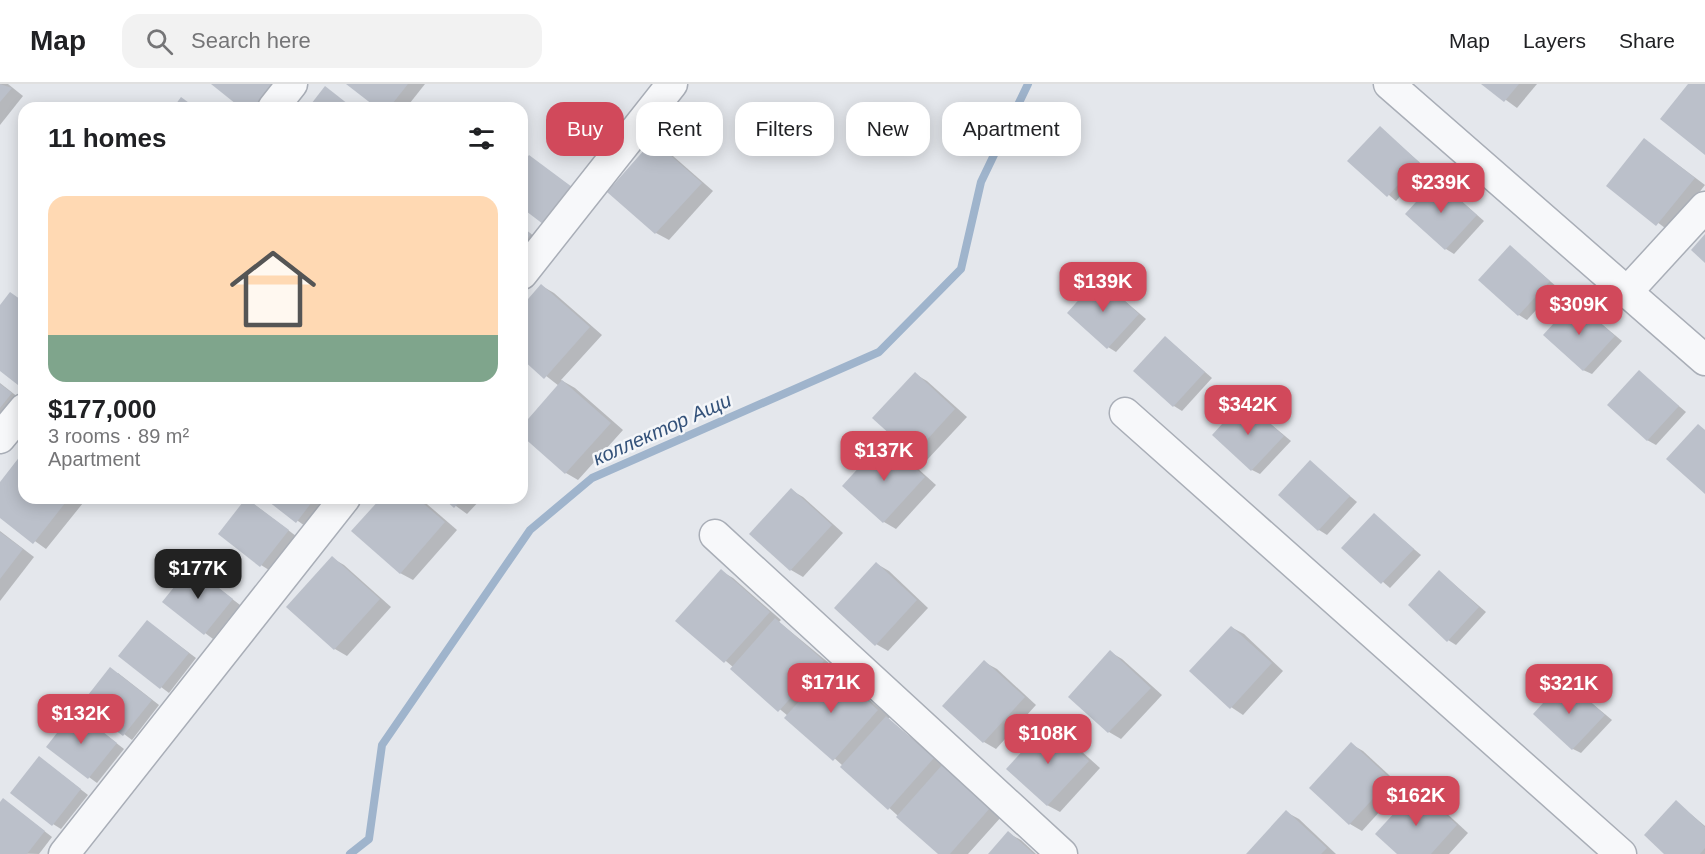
<!DOCTYPE html>
<meta charset="utf-8">
<style>
:root{--surface:#fff;--page:#f2f2f2;--text:#202124;--muted:#757577;--line:#e0e0e0;--accent:#d1495b}
body{margin:0;font-family:Arial,sans-serif;background:var(--page);color:var(--text);height:100vh;display:flex;flex-direction:column;font-size:22px;white-space:nowrap}
*{box-sizing:border-box;margin:0}
p{font-size:20px;color:var(--muted)}
.icon{flex:none;width:33px;height:33px;fill:none;stroke:currentColor;stroke-width:2;stroke-linecap:round;stroke-linejoin:round}
.map{position:relative;flex:1;overflow:hidden}
.details{position:absolute;left:18px;top:18px;width:510px;height:402px;display:flex;flex-direction:column;background:var(--surface);border-radius:18px;box-shadow:0 3px 15px #0003}
.details>*{flex:none}
.banner{position:absolute;left:546px;top:18px;width:570px;height:54px;display:flex;gap:12px}
.price{position:absolute;translate:-50% -51px;padding:0 14px;border-radius:12px;background:var(--accent);color:#fff;font-size:20px;line-height:39px;filter:drop-shadow(0 2px 3px #0008)}
.price::after{content:'';position:absolute;left:50%;top:36px;width:18px;height:14px;margin-left:-9px;background:inherit;clip-path:polygon(0 0,100% 0,50% 100%)}
.price.selected{background:#222;color:#fff}
ul{padding:0;list-style:none}
li{display:grid;align-content:center;gap:12px;height:318px;padding:0 30px}
li+li{border-top:2px solid var(--line)}
li span{display:grid;place-items:center;height:186px;border-radius:18px;color:#555}
li>.icon{margin-inline-start:auto}
span .icon{width:108px;height:108px;fill:#fffc;stroke-width:1}
li b{font-size:26px}
h2{display:flex;justify-content:space-between;align-items:center;height:72px;padding:0 30px;font-size:26px}
.tag{padding:0 21px;border-radius:18px;background:var(--surface);box-shadow:0 3px 15px #0003;font-size:21px;line-height:54px}
.tag.selected{background:var(--accent);color:#fff}
header{display:flex;align-items:center;gap:36px;box-sizing:border-box;height:84px;padding:0 30px;background:var(--surface);border-bottom:2px solid var(--line)}
header strong{font-size:28px}
nav{display:flex;gap:33px;margin-inline-start:auto;font-size:21px}
.search{width:420px;height:54px;background:var(--page);display:flex;align-items:center;gap:15px;box-sizing:border-box;padding:0 21px;border-radius:18px;color:var(--muted);font-size:22px}
.map>svg:first-child{display:block}
</style>
<header>
<strong>Map</strong>
<div class="search"><svg class="icon" aria-label="search" viewBox="0 0 24 24"><circle cx="10" cy="10" r="6"/><path d="M15 15l6 6"/></svg>Search here</div>
<nav><a>Map</a><a>Layers</a><a>Share</a></nav>
</header>
<div class="map">
<svg width="1705" height="770" viewBox="0 0 1705 770">
<rect width="100%" height="100%" fill="#e4e7ec"/>
<!-- shadow -->
<g fill="#0003">
<path d="M0,0H8L23,12L0,41Z"/>
<path d="M348,0H425L406,24H379Z"/>
<path d="M1484,0H1537L1517,24Z"/>
<path d="M1380,44L1426,84L1396,117L1349,77Z"/>
<path d="M1645,56L1705,101L1669,147L1608,101Z"/>
<path d="M653,58L665,65L713,107L669,156L656,149L609,107Z"/>
<path d="M1438,97L1484,137L1454,170L1446,165Z"/>
<path d="M522,143L539,156L522,177Z"/>
<path d="M1510,163L1557,203L1527,236L1519,231Z"/>
<path d="M24,193V202L20,198Z"/>
<path d="M1099,195L1146,235L1116,268L1108,263Z"/>
<path d="M542,202L554,209L602,251L561,296L575,304L623,346L578,396L566,389L522,350V344L559,302L522,273V224Z"/>
<path d="M11,210L24,218V303L0,285V223Z"/>
<path d="M1575,218L1622,257L1592,290L1583,286Z"/>
<path d="M1166,254L1212,294L1182,327L1174,322Z"/>
<path d="M1639,288L1686,328L1656,361L1647,356Z"/>
<path d="M915,290L927,297L967,333L926,377L914,370Z"/>
<path d="M0,299L23,317L0,346Z"/>
<path d="M1244,318L1291,357L1260,390L1252,386Z"/>
<path d="M884,358L896,365L936,401L896,445L884,438Z"/>
<path d="M24,370V414H87L46,465L0,432V401Z"/>
<path d="M1310,378L1357,418L1327,451L1319,446Z"/>
<path d="M791,406L803,413L843,449L803,493L791,486Z"/>
<path d="M266,414H327L305,442Z"/>
<path d="M383,414H420L457,446L413,496L400,489Z"/>
<path d="M445,414H482L467,430Z"/>
<path d="M247,415L296,452L269,486L261,481Z"/>
<path d="M1374,431L1421,471L1390,504L1344,464Z"/>
<path d="M0,447L34,473L0,517Z"/>
<path d="M332,474L344,481L391,523L347,572L335,565L288,523Z"/>
<path d="M877,480L889,487L928,524L888,567L876,560Z"/>
<path d="M721,487L733,494L781,536L779,538L835,584L834,586L890,633L888,635L946,682L944,684L1002,732L968,770H940L788,632L732,585L733,583L677,536Z"/>
<path d="M1440,488L1486,528L1456,561L1448,556Z"/>
<path d="M199,489L240,521L213,555L164,518Z"/>
<path d="M155,543L196,574L169,609L120,572Z"/>
<path d="M1231,543L1244,550L1283,587L1243,631L1231,623Z"/>
<path d="M1110,568L1122,575L1162,611L1121,655L1109,648L1070,612Z"/>
<path d="M984,578L997,585L1036,621L996,665L984,658Z"/>
<path d="M118,589L159,621L132,656L83,619Z"/>
<path d="M1565,597L1612,636L1581,669L1573,665Z"/>
<path d="M83,633L124,665L97,699L48,663Z"/>
<path d="M1048,641L1060,648L1100,684L1060,728L1047,721Z"/>
<path d="M1351,660L1363,667L1402,703L1362,747L1350,740Z"/>
<path d="M47,679L88,711L61,745L53,740Z"/>
<path d="M1417,706L1429,713L1468,749L1449,770H1399Z"/>
<path d="M1676,718L1705,742V770H1666Z"/>
<path d="M0,721H11L52,753L39,770L0,769Z"/>
<path d="M1286,728L1299,735L1336,770H1248Z"/>
<path d="M1008,749L1021,756L1036,770H990Z"/>
</g>
<g fill="none" stroke-linecap="round" stroke-linejoin="round">
<!-- stream -->
<path stroke="#9fb4cc" stroke-width="8" d="M350,770L369,755L382,661L530,446L592,394L879,268L961,185L981,98L1028,0"/>
</g>
<!-- building -->
<g fill="#bbc0ca">
<path d="M0,0L12,4L0,18Z"/>
<path d="M211,0H275L256,24H241Z"/>
<path d="M346,0H408L389,24H377Z"/>
<path d="M1481,0H1519L1504,18Z"/>
<path d="M1688,0H1705V71L1660,35Z"/>
<path d="M325,2L353,24H308Z"/>
<path d="M181,13L196,24H173Z"/>
<path d="M1380,42L1419,78L1387,113L1347,77Z"/>
<path d="M1644,54L1695,94L1656,142L1606,102Z"/>
<path d="M653,56L702,99L655,150L607,108Z"/>
<path d="M529,71L572,103L543,140L522,124V80Z"/>
<path d="M1437,95L1477,131L1445,166L1405,130Z"/>
<path d="M522,143L531,150L522,163Z"/>
<path d="M1705,150V179L1691,166Z"/>
<path d="M1510,161L1550,197L1518,232L1478,196Z"/>
<path d="M1099,193L1139,230L1107,265L1067,229Z"/>
<path d="M541,200L590,243L544,295L522,275V222Z"/>
<path d="M10,208L24,218V294L18,301L0,287V221Z"/>
<path d="M1575,216L1615,252L1583,287L1543,251Z"/>
<path d="M1165,252L1205,288L1173,323L1133,287Z"/>
<path d="M1639,286L1679,322L1647,357L1607,321Z"/>
<path d="M915,288L955,325L913,371L872,334Z"/>
<path d="M562,296L611,339L565,390L522,352V342Z"/>
<path d="M0,300L12,309L0,324Z"/>
<path d="M1244,316L1284,352L1251,387L1212,351Z"/>
<path d="M1698,340L1705,346V410L1666,375Z"/>
<path d="M884,356L925,393L883,439L842,402Z"/>
<path d="M24,367V414H69L33,460L0,434V398Z"/>
<path d="M1310,376L1350,412L1318,447L1278,411Z"/>
<path d="M791,404L832,441L790,487L749,450Z"/>
<path d="M246,414L289,446L260,483L218,450Z"/>
<path d="M264,414H315L296,439Z"/>
<path d="M381,414H417L445,438L400,490L351,447Z"/>
<path d="M443,414H463L454,424Z"/>
<path d="M1374,429L1414,465L1381,500L1341,464Z"/>
<path d="M0,448L23,465L0,495Z"/>
<path d="M332,472L380,515L334,566L286,523Z"/>
<path d="M876,478L917,516L875,562L834,524Z"/>
<path d="M191,482L233,515L204,551L162,518Z"/>
<path d="M721,485L770,528L724,579L675,537Z"/>
<path d="M1439,486L1479,523L1447,558L1408,521Z"/>
<path d="M775,534L824,577L778,628L730,585Z"/>
<path d="M147,536L189,569L160,605L118,572Z"/>
<path d="M1231,542L1272,579L1230,625L1189,587Z"/>
<path d="M1110,566L1151,604L1108,649L1068,613Z"/>
<path d="M984,576L1025,613L983,659L942,622Z"/>
<path d="M110,583L152,616L123,652L81,620Z"/>
<path d="M830,583L878,626L833,677L784,634Z"/>
<path d="M1565,595L1605,631L1572,666L1533,630Z"/>
<path d="M75,626L117,659L88,695L46,663Z"/>
<path d="M886,632L934,674L888,726L840,683Z"/>
<path d="M1048,639L1089,677L1047,722L1006,685Z"/>
<path d="M1351,658L1391,695L1349,741L1309,704Z"/>
<path d="M39,672L81,705L52,742L10,709Z"/>
<path d="M942,681L990,724L950,770H938L896,733Z"/>
<path d="M1417,704L1457,741L1431,770H1397L1375,750Z"/>
<path d="M3,714L45,747L27,770H0V718Z"/>
<path d="M1676,716L1705,743V764L1700,770H1664L1644,751Z"/>
<path d="M1286,726L1327,764L1321,770H1246Z"/>
<path d="M1008,747L1034,770H988Z"/>
</g>
<g fill="none" stroke-linecap="round" stroke-linejoin="round">
<!-- minor casing -->
<g stroke="#a9aeb7" stroke-width="33">
<g id="minor">
<path d="M1389,0L1705,276"/>
<path d="M273,24L292,0"/>
<path d="M522,190L672,0"/>
<path d="M1626,209L1705,123"/>
<path d="M1125,329L1621,770"/>
<path d="M0,354L24,325"/>
<path d="M715,451L1062,770"/>
<path d="M64,770L345,414"/>
</g>
</g>
<!-- minor -->
<use href="#minor" stroke="#f7f8fa" stroke-width="30"/>
</g>
<g text-anchor="middle" stroke-width="5" stroke-linejoin="round" paint-order="stroke">
<!-- water labels -->
<g font-size="20" font-style="italic" fill="#34527a" stroke="#f4f6f9">
<text transform="translate(662 345) rotate(-24)" y="7">коллектор Ащи</text>
</g>
</g>
</svg>
<b class="price" style="left:1441px;top:130px">$239K</b>
<b class="price" style="left:1103px;top:229px">$139K</b>
<b class="price" style="left:1579px;top:252px">$309K</b>
<b class="price" style="left:1248px;top:352px">$342K</b>
<b class="price" style="left:884px;top:398px">$137K</b>
<b class="price selected" style="left:198px;top:516px">$177K</b>
<b class="price" style="left:831px;top:630px">$171K</b>
<b class="price" style="left:1569px;top:631px">$321K</b>
<b class="price" style="left:81px;top:661px">$132K</b>
<b class="price" style="left:1048px;top:681px">$108K</b>
<b class="price" style="left:1416px;top:743px">$162K</b>
<div class="banner">
<a class="tag selected">Buy</a>
<a class="tag">Rent</a>
<a class="tag">Filters</a>
<a class="tag">New</a>
<a class="tag">Apartment</a>
</div>
<section class="details">
<h2>11 homes<svg class="icon" aria-label="filters" viewBox="0 0 24 24"><path d="M4 7h16M4 17h16"/><circle cx="9" cy="7" r="2"/><circle cx="15" cy="17" r="2"/></svg></h2>
<ul>
<li><span style="background:linear-gradient(#ffd9b3 75%,#7fa58c 0)"><svg class="icon" aria-label="home" viewBox="0 0 24 24"><path d="M3 11l9-7 9 7M6 9v11h12V9"/></svg></span><div><b>$177,000</b><p>3 rooms · 89 m²</p><p>Apartment</p></div></li>
</ul>
</section>
</div>
